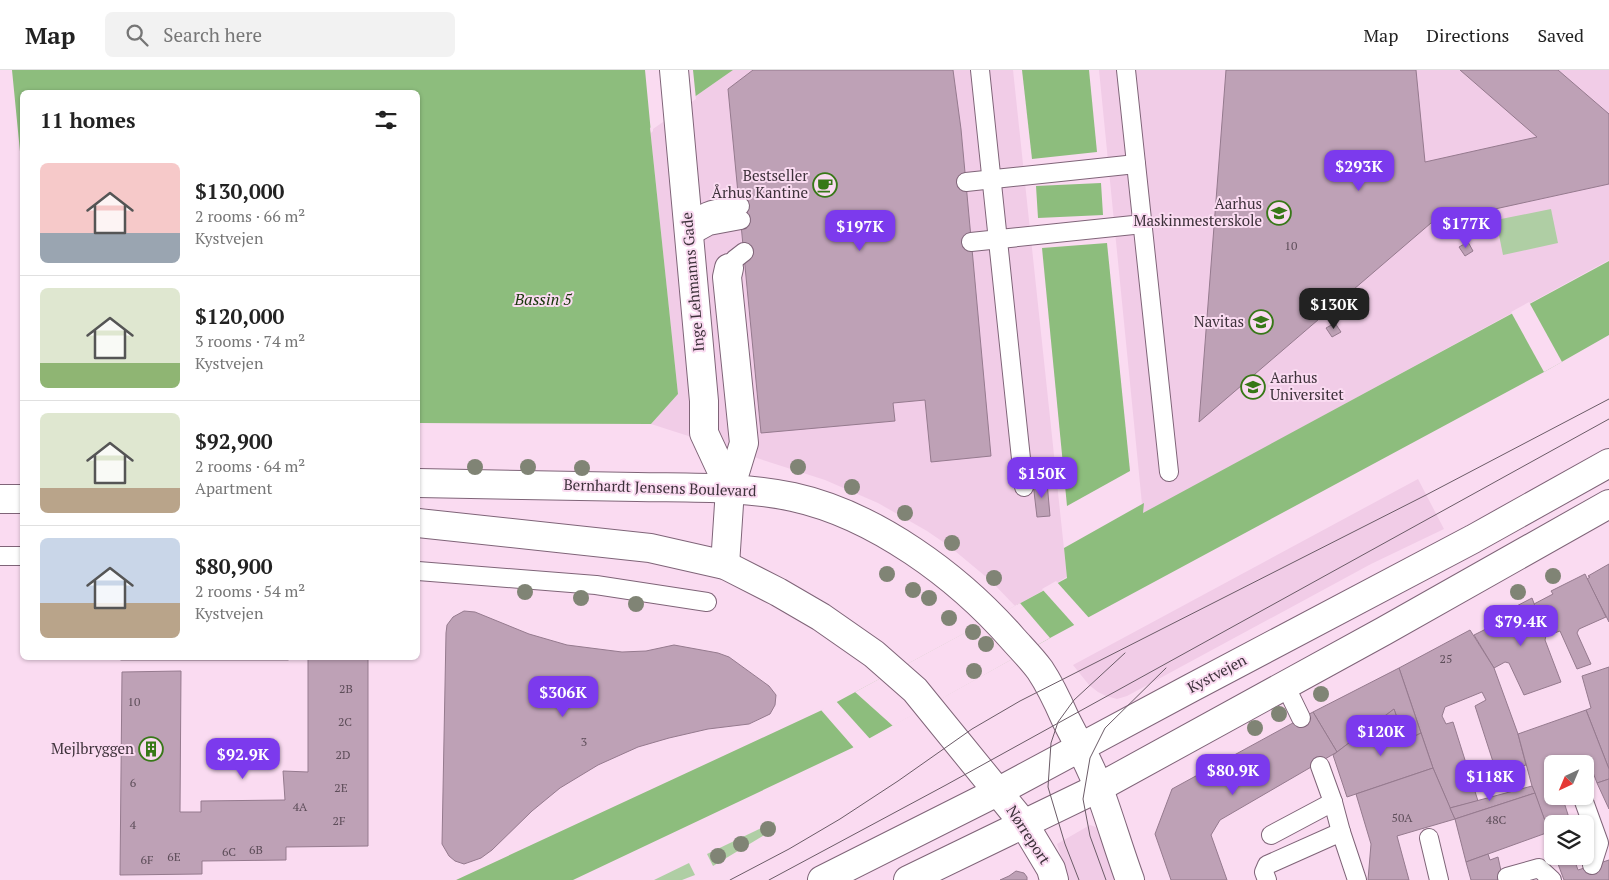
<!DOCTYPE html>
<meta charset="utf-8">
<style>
:root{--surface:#fff;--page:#f2f2f2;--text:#222;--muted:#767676;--line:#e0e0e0;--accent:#7c3aed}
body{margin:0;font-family:"PT Serif",serif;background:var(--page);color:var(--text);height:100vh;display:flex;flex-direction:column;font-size:19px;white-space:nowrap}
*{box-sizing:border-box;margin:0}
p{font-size:16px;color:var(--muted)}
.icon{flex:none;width:28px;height:28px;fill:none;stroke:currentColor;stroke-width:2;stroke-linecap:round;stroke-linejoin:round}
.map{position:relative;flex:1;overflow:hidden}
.side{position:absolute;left:20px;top:20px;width:400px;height:570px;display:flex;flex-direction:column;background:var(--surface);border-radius:8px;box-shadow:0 1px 4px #0004}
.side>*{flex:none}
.needle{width:32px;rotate:224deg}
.buttons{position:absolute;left:1544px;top:685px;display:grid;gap:10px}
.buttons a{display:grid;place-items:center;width:50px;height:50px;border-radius:8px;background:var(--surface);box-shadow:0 1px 4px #0004;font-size:25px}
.price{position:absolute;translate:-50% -42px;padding:0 11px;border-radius:10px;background:var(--accent);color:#fff;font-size:16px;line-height:32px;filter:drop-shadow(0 1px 2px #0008)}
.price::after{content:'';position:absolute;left:50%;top:30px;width:15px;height:11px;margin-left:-8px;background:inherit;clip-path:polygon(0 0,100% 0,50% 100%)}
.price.on{background:#222;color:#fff}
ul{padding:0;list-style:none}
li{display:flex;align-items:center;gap:15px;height:125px;padding:0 20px}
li+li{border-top:1px solid var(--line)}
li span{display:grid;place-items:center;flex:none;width:140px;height:100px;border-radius:8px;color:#555}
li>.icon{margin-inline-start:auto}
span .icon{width:60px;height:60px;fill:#fffc;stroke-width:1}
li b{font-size:21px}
h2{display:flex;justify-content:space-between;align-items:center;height:60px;padding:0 20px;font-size:21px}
header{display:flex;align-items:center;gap:30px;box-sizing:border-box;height:70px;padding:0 25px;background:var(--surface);border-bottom:1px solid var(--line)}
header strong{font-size:24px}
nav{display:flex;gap:28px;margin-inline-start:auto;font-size:18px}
.search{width:350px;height:45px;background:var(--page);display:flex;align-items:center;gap:12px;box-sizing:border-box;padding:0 18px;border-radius:8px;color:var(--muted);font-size:19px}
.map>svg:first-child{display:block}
</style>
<header>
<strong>Map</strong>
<div class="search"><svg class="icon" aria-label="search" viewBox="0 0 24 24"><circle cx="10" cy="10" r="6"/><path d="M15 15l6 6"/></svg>Search here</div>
<nav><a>Map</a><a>Directions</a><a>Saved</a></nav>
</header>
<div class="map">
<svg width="1609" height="810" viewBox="0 0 1609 810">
<rect width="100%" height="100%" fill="#fadbf1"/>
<!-- built -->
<g fill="#f1cce7">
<path d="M733,0H1013L1067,507L1015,536L991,511L949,476L927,461L878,433L825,410L651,354L678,324L650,58Z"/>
<path d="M1099,0H1609V190L1143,444Z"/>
<path d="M1418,409L1444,459L1371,494L1127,626L1117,629L1106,626L1098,622L1089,615L1073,595Z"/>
<path d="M1090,755L1096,757L1098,761L1116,810H1069L1057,774Z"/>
</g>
<!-- green -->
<g fill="#afcea4">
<path d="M1551,139L1558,173L1503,185L1496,150Z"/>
<path d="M774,752L776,758L713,796L707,784Z"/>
<path d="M689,793L695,805L682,810H654Z"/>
</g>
<!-- water -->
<g fill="#8dbd7d">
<path d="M12,0H733L650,58L678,324L651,354L418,353V22H22V102Z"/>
<path d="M1022,0H1089L1097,82L1032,89Z"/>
<path d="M1101,113L1103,145L1038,148L1036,116Z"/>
<path d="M1107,173L1130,401L1067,436L1042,178Z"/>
<path d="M1609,191V265L1544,302L1050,568L852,678L573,810H456L820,641L1067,508L1064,478L1144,433L1143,443Z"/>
</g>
<!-- pier -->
<g fill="#fadbf1">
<path d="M645,0H693L696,29L653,59V61L651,63Z"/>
<path d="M1529,232L1562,292L1544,302L1511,242Z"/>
<path d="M1056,511L1090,549L1076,557L1042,519Z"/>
<path d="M1020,533L1050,568L893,656L855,622Z"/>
<path d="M835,630L871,670L868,673L855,679L821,640Z"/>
</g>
<!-- building -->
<g fill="#bea1b6" stroke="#957a8e">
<path d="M753,0H953L961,59L991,386L931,392L925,330L893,333L895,351L761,363L728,19Z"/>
<path d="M1226,0H1416L1425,92L1537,67L1460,0H1558L1609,44V114L1431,153L1199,352Z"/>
<path d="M1468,172L1473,181L1465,186L1459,177Z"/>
<path d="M1335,253L1341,262L1332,267L1326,258Z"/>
<path d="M1047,412L1050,446L1037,447L1033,413Z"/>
<path d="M1609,494V552L1587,509L1590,507L1588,506Z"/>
<path d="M1585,504L1606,547L1579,559L1577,563L1591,594L1577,599L1560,561L1546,566L1534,534L1553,524L1551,521Z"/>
<path d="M1532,528L1546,566L1545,570L1561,612L1524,625L1509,593L1505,592L1494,598L1474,565L1490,557L1486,552Z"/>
<path d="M464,541L475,542L529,564L567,575L622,582L646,581L674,575L718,583L729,587L769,616L776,625L775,635L770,644L749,654L708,659L669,668L638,677L598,695L560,718L532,741L492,780L481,788L464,794L455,791L449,786L442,774L446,563L447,555L453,547Z"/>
<path d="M1470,560L1494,598L1518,664L1526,695L1497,704L1475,636L1486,630L1482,622L1445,637L1442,646L1446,654L1453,652L1478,731L1450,738L1433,698L1399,598Z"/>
<rect x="121" y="588" width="167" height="2"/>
<path d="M308,588H368V776L286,777V790L202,791V804L120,805L122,602L181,601L180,742H201V731L285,730L283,701L308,702Z"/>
<path d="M1609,597V699L1586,640L1591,638L1582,606Z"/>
<path d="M1399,598L1421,663L1405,671L1394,639L1337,682L1313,642Z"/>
<path d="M1394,639L1405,671L1421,663L1433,698L1347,727L1333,685Z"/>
<path d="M1586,640L1609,699V709L1597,713L1589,692L1584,694H1552V726H1562L1571,754H1552V761L1549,762L1532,716L1518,664Z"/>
<path d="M1313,642L1337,682L1220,750L1211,765L1227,810H1171L1155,764L1172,719Z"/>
<path d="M1433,698L1455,749L1397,766L1409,810H1368L1371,774L1356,724Z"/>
<path d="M1609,709V739L1597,713Z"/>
<path d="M1532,716L1535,723L1455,749L1450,738Z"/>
<path d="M1535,723L1549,762L1466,792L1455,749Z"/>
<path d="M1488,784L1490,790L1498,787L1503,810H1471L1466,792Z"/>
<path d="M1555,786H1573L1578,800L1609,790V810H1564Z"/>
<path d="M1016,801L1024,803L1027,807V810H1000L1009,806Z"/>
</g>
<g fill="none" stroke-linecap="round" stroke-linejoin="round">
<!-- lane casing -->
<g stroke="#7f6478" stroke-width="20">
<g id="lane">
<path d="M980,0L1024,417"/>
<path d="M1126,0L1169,402"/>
<path d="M966,112L1136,94"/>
<path d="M689,165C696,138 716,138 740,136"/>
<path d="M689,167L709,156L741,150"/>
<path d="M971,172L1143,154"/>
<path d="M729,198L735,189L744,182"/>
<path d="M0,486H22"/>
<path d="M418,501L596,515L707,532"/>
<path d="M1285,615L1301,648"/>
<path d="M1320,696L1333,732L1341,762"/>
<path d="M1582,726L1599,773L1592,795"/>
<path d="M1271,765L1333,732"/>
<path d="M1429,768L1439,810"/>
<path d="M1507,807L1539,798L1552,810"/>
<path d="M1267,810L1264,802L1267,795L1341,762L1357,810"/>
</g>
</g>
<!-- street casing -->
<g stroke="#7f6478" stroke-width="30">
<g id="street">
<path d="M674,0L704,331V363L730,419"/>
<path d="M725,495L730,419L744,373L727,207L729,198"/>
</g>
</g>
<!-- secondary casing -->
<g stroke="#7f6478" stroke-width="30">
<g id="secondary">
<path d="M418,413C491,414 564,415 637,417C689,418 741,416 793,427C875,445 958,506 1013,569C1022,579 1032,589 1040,600C1050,615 1058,632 1065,648C1077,672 1090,694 1099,719C1110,749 1119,780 1130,810"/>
<path d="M0,429H22"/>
<path d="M418,453L650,478L725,495L778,522L821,547L874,584L915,620L1024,754L1051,799L1054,810"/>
<path d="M822,810L999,721L1191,618L1473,469L1609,393"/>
<path d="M908,810L1098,718L1384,561L1609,434"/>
</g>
</g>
<!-- lane -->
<use href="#lane" stroke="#fff" stroke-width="18"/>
<!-- street -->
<use href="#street" stroke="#fff" stroke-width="28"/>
<!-- secondary -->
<use href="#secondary" stroke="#fff" stroke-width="28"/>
<!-- tram -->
<g stroke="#6b5b67" stroke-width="1">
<path d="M730,810L789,779L840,749L898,711L972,659L1020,631L1426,425L1609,329"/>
<path d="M769,810L946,715L1609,349"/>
<path d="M1079,810L1065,774L1048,717L1051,673L1058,652L1074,630L1125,583"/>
<path d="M1106,810L1090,766L1083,729L1090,688L1105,658L1166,598"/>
</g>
</g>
<!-- trees -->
<g fill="#808475">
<circle cx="475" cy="397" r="8"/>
<circle cx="528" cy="397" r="8"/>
<circle cx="798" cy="397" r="8"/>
<circle cx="582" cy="398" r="8"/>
<circle cx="852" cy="417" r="8"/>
<circle cx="905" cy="443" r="8"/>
<circle cx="952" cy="473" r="8"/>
<circle cx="887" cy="504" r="8"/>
<circle cx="1553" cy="506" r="8"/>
<circle cx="994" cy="508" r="8"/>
<circle cx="913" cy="520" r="8"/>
<circle cx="525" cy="522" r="8"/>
<circle cx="1518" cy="522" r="8"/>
<circle cx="581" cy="528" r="8"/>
<circle cx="929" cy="528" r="8"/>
<circle cx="636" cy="534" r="8"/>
<circle cx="949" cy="548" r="8"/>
<circle cx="973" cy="562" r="8"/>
<circle cx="986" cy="574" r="8"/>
<circle cx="974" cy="601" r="8"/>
<circle cx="1321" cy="624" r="8"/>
<circle cx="1279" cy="644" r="8"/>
<circle cx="1255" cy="658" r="8"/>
<circle cx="768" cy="759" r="8"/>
<circle cx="741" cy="774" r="8"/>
<circle cx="718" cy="786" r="8"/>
</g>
<!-- icons -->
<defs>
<g id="cafe-ring" transform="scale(1.25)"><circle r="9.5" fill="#fadbf1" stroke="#377817" stroke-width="1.5"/><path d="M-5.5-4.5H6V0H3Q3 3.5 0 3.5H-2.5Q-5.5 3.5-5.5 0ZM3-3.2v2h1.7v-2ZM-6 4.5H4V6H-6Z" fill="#377817"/></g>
<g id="university-ring" transform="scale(1.25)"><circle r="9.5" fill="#fadbf1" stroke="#377817" stroke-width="1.5"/><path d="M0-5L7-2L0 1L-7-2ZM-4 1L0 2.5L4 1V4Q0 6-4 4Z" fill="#377817"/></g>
<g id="building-ring" transform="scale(1.25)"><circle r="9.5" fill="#fadbf1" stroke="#377817" stroke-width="1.5"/><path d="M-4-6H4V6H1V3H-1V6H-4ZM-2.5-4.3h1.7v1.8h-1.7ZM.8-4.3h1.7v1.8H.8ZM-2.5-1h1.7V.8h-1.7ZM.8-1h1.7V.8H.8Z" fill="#377817"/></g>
</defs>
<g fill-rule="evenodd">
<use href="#cafe-ring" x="825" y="115"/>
<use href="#university-ring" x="1279" y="143"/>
<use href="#university-ring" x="1261" y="252"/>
<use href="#university-ring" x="1253" y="317"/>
<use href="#building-ring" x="151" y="679"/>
</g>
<g text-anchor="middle" stroke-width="4" stroke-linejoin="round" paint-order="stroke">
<!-- number labels -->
<g font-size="12" fill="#5d4d59">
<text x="1291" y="180">10</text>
<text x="1446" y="593">25</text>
<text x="346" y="623">2B</text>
<text x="134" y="636">10</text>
<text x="345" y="656">2C</text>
<text x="584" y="676">3</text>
<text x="343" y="689">2D</text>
<text x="133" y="717">6</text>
<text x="341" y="722">2E</text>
<text x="300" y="741">4A</text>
<text x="1402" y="752">50A</text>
<text x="1496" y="754">48C</text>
<text x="339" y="755">2F</text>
<text x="133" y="759">4</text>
<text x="256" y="784">6B</text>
<text x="229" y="786">6C</text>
<text x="174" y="791">6E</text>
<text x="147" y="794">6F</text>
</g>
<!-- poi labels -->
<g font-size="15" fill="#3d313a" stroke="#fadbf1" text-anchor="end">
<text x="808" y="111">Bestseller<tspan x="808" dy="17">Århus Kantine</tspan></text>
<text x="1262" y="139">Aarhus<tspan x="1262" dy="17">Maskinmesterskole</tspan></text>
<text x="1244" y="257">Navitas</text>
<text x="1270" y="313" text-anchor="start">Aarhus<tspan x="1270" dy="17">Universitet</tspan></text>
<text x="134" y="684">Mejlbryggen</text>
</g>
<!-- street labels -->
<g font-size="15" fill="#3d313a" stroke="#fadbf1">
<text transform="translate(693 212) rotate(-95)" y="5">Inge Lehmanns Gade</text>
<text transform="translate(660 418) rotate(2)" y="5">Bernhardt Jensens Boulevard</text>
<text transform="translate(1217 604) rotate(-28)" y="5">Kystvejen</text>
<text transform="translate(1028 765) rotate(57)" y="5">Nørreport</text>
</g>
<!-- water labels -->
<g font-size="16" font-style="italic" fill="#18370b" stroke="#fadbf1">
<text x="543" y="235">Bassin 5</text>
</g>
</g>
</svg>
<div class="buttons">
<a><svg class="needle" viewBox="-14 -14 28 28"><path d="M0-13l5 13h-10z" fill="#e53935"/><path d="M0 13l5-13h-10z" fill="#767676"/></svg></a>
<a><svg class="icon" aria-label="layers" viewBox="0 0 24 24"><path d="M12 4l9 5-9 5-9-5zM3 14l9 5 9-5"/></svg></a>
</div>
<b class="price" style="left:1359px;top:122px">$293K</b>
<b class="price" style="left:1466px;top:179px">$177K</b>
<b class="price" style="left:860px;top:182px">$197K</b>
<b class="price on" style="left:1334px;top:260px">$130K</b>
<b class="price" style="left:1042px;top:429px">$150K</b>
<b class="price" style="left:1521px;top:577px">$79.4K</b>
<b class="price" style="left:563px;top:648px">$306K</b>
<b class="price" style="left:1381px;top:687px">$120K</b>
<b class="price" style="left:243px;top:710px">$92.9K</b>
<b class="price" style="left:1233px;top:726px">$80.9K</b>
<b class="price" style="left:1490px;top:732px">$118K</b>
<section class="side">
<h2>11 homes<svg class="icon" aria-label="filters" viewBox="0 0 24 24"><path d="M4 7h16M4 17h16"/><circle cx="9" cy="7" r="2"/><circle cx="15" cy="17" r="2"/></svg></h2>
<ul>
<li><span style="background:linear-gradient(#f6c9c9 70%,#9aa5b1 0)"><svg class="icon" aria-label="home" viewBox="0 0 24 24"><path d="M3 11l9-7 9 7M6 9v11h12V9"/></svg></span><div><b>$130,000</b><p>2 rooms · 66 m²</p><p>Kystvejen</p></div></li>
<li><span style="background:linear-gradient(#dfe7d0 75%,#8fb573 0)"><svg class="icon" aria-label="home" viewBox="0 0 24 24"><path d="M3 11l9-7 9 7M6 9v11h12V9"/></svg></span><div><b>$120,000</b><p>3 rooms · 74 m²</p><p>Kystvejen</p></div></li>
<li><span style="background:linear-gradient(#dfe7d0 75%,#b9a48a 0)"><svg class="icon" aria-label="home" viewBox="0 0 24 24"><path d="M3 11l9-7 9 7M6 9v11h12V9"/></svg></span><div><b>$92,900</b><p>2 rooms · 64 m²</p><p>Apartment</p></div></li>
<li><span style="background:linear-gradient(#c9d6e8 65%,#b9a48a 0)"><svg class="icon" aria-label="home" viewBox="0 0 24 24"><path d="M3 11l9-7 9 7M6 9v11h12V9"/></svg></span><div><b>$80,900</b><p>2 rooms · 54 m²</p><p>Kystvejen</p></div></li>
</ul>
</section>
</div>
